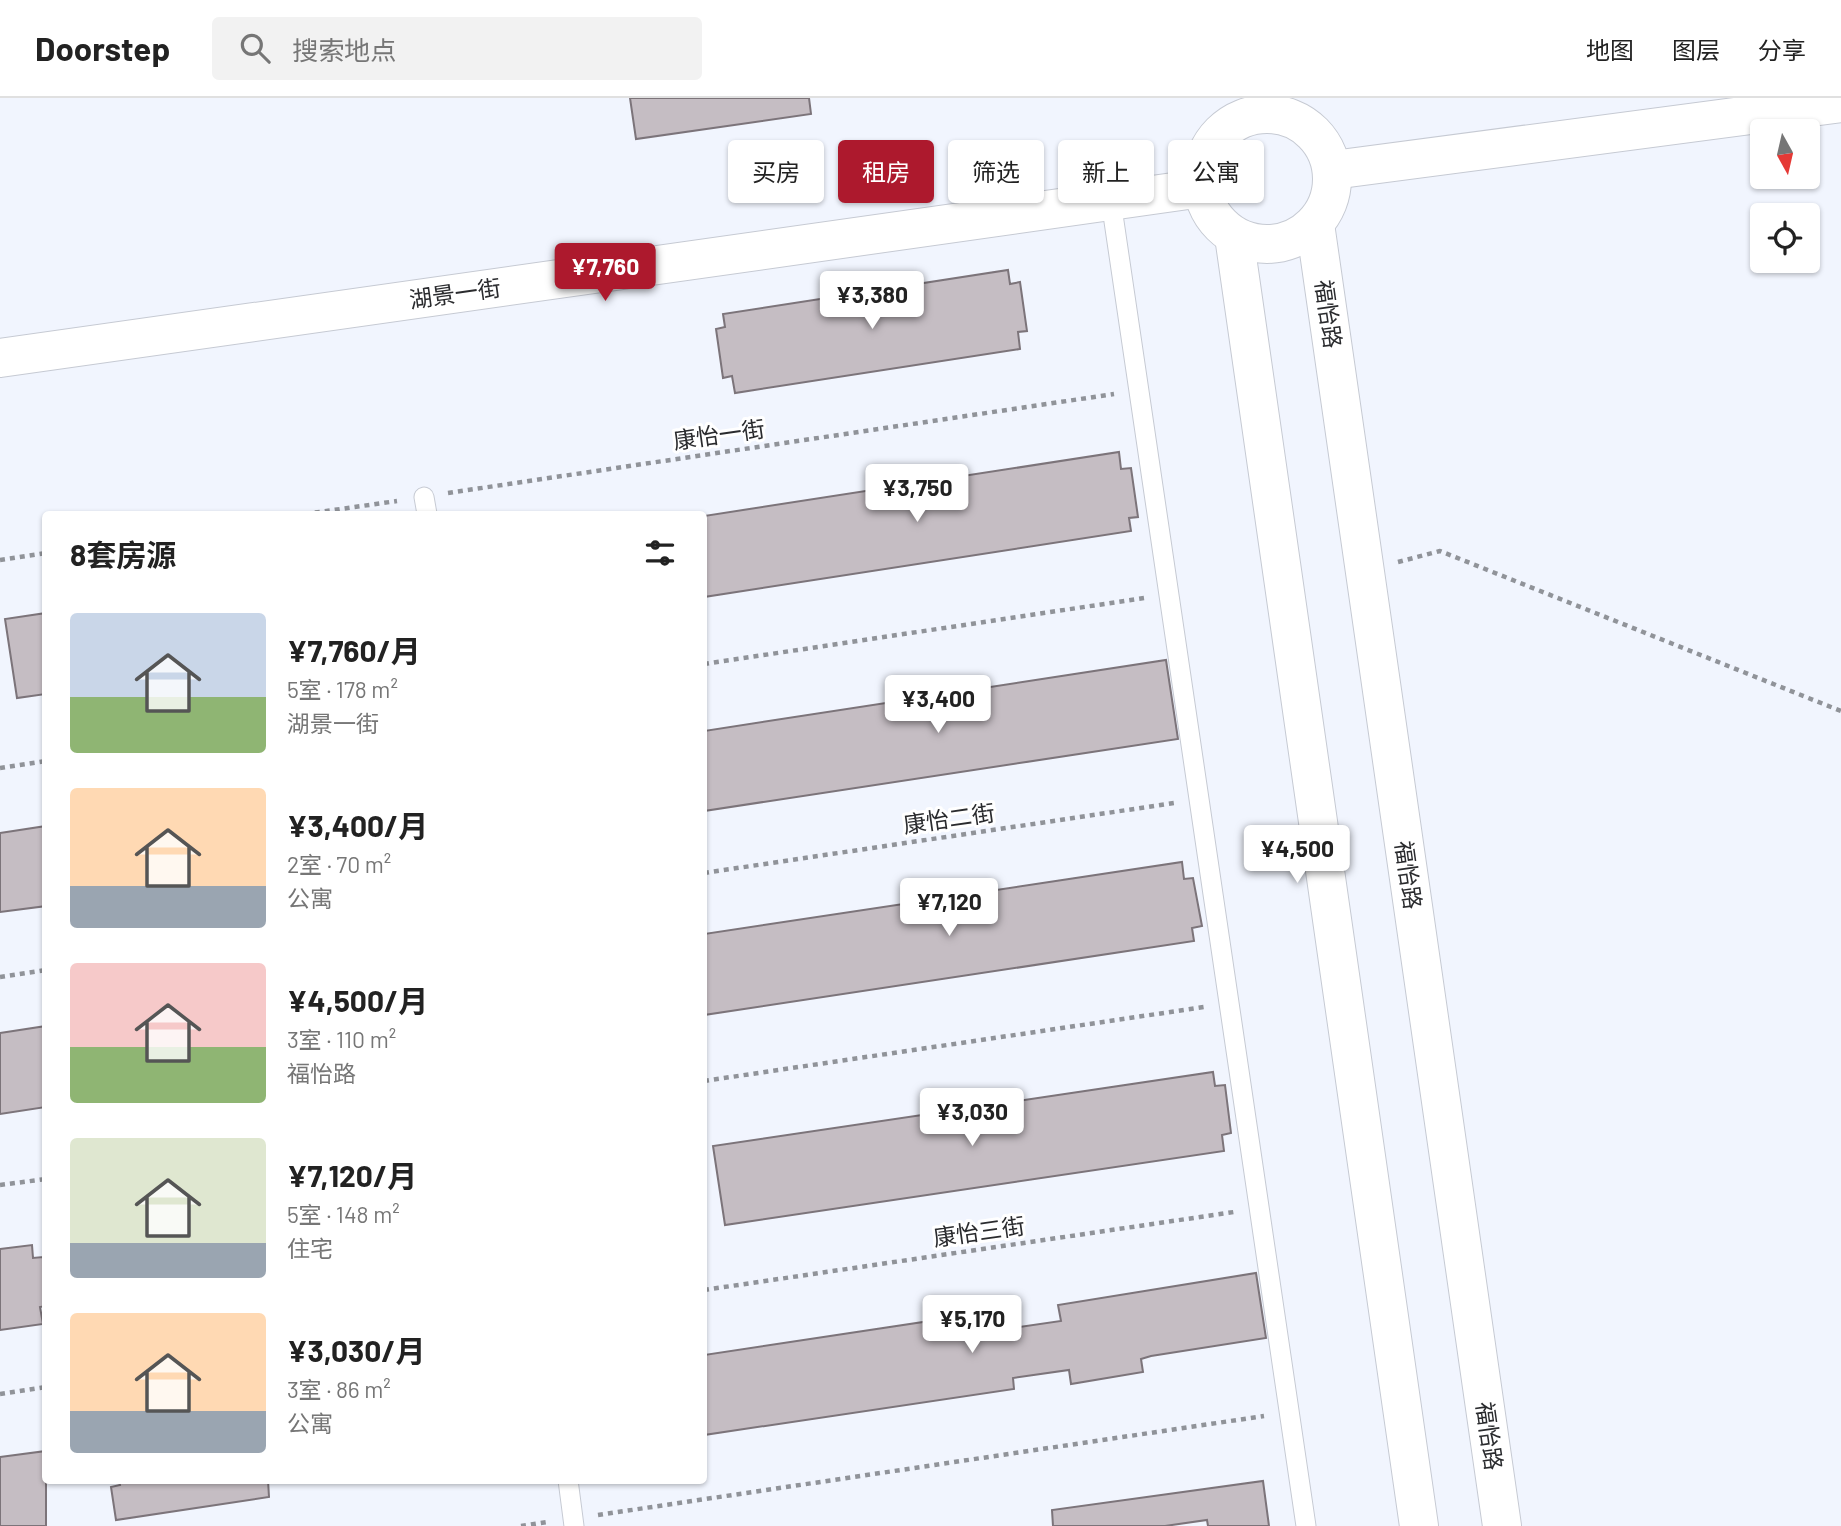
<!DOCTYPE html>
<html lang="zh">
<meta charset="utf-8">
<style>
:root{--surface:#fff;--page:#f2f2f2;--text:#222;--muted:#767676;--line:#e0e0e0;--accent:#ad192d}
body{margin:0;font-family:Barlow,"Noto Sans SC",sans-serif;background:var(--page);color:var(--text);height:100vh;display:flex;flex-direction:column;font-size:26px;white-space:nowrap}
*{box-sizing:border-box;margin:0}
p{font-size:23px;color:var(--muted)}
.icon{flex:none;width:38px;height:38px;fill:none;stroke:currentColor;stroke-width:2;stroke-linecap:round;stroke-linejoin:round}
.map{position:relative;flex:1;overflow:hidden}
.panel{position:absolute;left:42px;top:413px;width:665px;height:973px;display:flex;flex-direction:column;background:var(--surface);border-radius:7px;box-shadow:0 2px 5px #0004}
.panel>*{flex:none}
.top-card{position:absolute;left:728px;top:42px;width:665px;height:63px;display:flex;gap:14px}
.needle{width:46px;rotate:172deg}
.tools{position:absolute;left:1750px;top:21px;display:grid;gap:14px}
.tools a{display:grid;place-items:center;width:70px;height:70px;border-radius:7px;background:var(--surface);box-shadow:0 2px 5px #0004;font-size:35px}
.price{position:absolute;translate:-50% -60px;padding:0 16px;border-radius:7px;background:#fff;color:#222;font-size:23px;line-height:46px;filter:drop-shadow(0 2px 4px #0008)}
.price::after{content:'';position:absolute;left:50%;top:42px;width:21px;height:16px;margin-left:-10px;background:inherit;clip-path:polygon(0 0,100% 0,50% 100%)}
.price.on{background:var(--accent);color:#fff}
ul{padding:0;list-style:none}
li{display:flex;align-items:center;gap:21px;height:175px;padding:0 28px}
li span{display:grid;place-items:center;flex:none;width:196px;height:140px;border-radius:7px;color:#555}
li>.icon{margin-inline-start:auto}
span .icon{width:84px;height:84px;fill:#fffc;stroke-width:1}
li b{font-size:30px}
h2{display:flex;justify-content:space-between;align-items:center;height:84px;padding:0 28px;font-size:30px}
.tag{padding:0 24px;border-radius:7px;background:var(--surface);box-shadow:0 2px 5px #0004;font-size:24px;line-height:63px}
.tag.on{background:var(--accent);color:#fff}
header{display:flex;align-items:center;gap:42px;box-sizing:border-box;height:98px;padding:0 35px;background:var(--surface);border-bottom:2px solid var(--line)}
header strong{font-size:33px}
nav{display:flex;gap:38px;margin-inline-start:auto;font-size:24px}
.search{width:490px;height:63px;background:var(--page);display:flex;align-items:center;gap:18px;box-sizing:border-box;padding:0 24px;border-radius:7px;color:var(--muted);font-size:26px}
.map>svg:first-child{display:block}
</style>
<header>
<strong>Doorstep</strong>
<div class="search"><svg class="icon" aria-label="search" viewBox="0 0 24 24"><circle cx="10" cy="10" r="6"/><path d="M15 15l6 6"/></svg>搜索地点</div>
<nav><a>地图</a><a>图层</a><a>分享</a></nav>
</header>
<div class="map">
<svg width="1841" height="1428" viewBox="0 0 1841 1428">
<rect width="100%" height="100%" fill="#f1f5fe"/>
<!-- building -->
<g fill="#c5bdc3" stroke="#7c747a" stroke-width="2">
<path d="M630,0H809L811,16L636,41Z"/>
<path d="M1008,172L1010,186L1020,184L1027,233L1018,234L1020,251L735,295L732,278L723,280L716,231L725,229L723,216Z"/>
<path d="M1119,354L1121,371L1131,370L1138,419L1129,420L1131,433L704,499V418Z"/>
<path d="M46,515V596L17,600L5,521Z"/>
<path d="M1166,562L1178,641L704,713V633Z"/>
<path d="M46,728V808L0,814V735Z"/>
<path d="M1182,764L1184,781L1193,780L1202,828L1192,830L1194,843L704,917V836Z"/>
<path d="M46,928V1009L0,1016V935Z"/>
<path d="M1213,974L1215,988L1225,987L1231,1035L1222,1037L1224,1053L725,1127L713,1048Z"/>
<path d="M32,1147L33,1160L43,1159L46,1208L40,1209L43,1226L0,1232V1151Z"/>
<path d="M1256,1175L1266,1240L1151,1258L1141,1261L1143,1274L1071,1286L1069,1272L1013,1280L1014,1291L704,1337V1257L1003,1212L1006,1231L1061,1223L1058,1207Z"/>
<path d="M46,1353V1428H0V1359Z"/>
<path d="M119,1382H268L269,1399L116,1422L111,1389L120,1387Z"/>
<path d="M1263,1383L1269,1428H1208L1207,1422L1165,1428H1053L1052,1412Z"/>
</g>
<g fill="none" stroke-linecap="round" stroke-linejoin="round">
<!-- service casing -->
<g stroke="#c6cad3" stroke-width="21">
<g id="service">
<path d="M1111,103L1306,1428"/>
<path d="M424,399L427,416"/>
<path d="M568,1382L574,1428"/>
</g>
</g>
<!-- minor casing -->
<g stroke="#c6cad3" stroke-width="40">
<g id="minor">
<circle cx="1267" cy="81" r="65"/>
<path d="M1333,72L1841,5"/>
<path d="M1315,126L1502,1428"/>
<path d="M1234,138L1419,1428"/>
<path d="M0,260L1202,90"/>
</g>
</g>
<!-- path -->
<g stroke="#909399" stroke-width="4.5" stroke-dasharray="5 5" stroke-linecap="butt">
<path d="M448,395L1114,296"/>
<path d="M305,416L397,403"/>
<path d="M0,462L46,455"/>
<path d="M1398,464L1440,453L1841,613"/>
<path d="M704,566L1144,500"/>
<path d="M0,670L46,663"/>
<path d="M704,775L1174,705"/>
<path d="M0,879L46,872"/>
<path d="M704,983L1204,909"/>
<path d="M0,1087L46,1081"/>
<path d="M704,1192L1234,1114"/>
<path d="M0,1296L46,1289"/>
<path d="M598,1417L1264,1318"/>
<path d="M521,1428L547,1424"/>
</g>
<!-- service -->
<use href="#service" stroke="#fff" stroke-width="19"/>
<!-- minor -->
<use href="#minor" stroke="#fff" stroke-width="38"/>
</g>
<g text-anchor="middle" stroke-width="6" stroke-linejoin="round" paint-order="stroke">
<!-- street labels -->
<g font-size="23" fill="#2a2b2e" stroke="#fff">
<text transform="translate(455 196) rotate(-8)" y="8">湖景一街</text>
<text transform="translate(1328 216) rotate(82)" y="8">福怡路</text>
<text transform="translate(719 337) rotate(-8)" y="8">康怡一街</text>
<text transform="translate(949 721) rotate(-8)" y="8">康怡二街</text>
<text transform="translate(1408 777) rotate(82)" y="8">福怡路</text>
<text transform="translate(979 1134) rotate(-8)" y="8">康怡三街</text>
<text transform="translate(1489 1338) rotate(82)" y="8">福怡路</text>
</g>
</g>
</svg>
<div class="tools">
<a><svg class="needle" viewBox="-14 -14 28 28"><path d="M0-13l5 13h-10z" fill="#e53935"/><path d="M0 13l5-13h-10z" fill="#767676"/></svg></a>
<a><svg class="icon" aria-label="locate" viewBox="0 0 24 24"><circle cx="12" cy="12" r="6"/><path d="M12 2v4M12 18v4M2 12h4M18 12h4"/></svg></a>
</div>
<b class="price on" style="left:605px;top:205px">¥7,760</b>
<b class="price" style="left:872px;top:233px">¥3,380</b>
<b class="price" style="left:917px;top:426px">¥3,750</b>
<b class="price" style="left:938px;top:637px">¥3,400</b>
<b class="price" style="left:1297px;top:787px">¥4,500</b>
<b class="price" style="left:949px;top:840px">¥7,120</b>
<b class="price" style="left:972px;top:1050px">¥3,030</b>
<b class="price" style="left:972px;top:1257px">¥5,170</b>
<div class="top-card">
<a class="tag">买房</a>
<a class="tag on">租房</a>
<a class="tag">筛选</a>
<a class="tag">新上</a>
<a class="tag">公寓</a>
</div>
<section class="panel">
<h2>8套房源<svg class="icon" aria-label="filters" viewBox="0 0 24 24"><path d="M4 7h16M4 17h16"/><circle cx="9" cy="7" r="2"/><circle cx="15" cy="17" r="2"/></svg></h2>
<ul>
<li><span style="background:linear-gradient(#c9d6e8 60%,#8fb573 0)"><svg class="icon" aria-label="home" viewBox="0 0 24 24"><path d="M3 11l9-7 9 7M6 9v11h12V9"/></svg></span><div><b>¥7,760/月</b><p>5室 · 178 m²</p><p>湖景一街</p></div></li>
<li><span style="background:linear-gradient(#ffd9b3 70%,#9aa5b1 0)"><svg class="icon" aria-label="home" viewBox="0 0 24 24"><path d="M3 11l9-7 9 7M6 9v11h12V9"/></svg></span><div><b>¥3,400/月</b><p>2室 · 70 m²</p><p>公寓</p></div></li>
<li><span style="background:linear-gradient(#f6c9c9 60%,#8fb573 0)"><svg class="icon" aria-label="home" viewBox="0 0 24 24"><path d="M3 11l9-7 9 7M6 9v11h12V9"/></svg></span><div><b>¥4,500/月</b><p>3室 · 110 m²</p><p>福怡路</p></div></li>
<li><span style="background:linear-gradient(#dfe7d0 75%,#9aa5b1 0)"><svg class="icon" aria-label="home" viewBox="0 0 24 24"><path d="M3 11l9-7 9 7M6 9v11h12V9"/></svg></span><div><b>¥7,120/月</b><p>5室 · 148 m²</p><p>住宅</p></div></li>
<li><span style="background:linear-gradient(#ffd9b3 70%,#9aa5b1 0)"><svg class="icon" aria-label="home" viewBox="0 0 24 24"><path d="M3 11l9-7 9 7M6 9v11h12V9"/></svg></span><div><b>¥3,030/月</b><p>3室 · 86 m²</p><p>公寓</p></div></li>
</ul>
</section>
</div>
